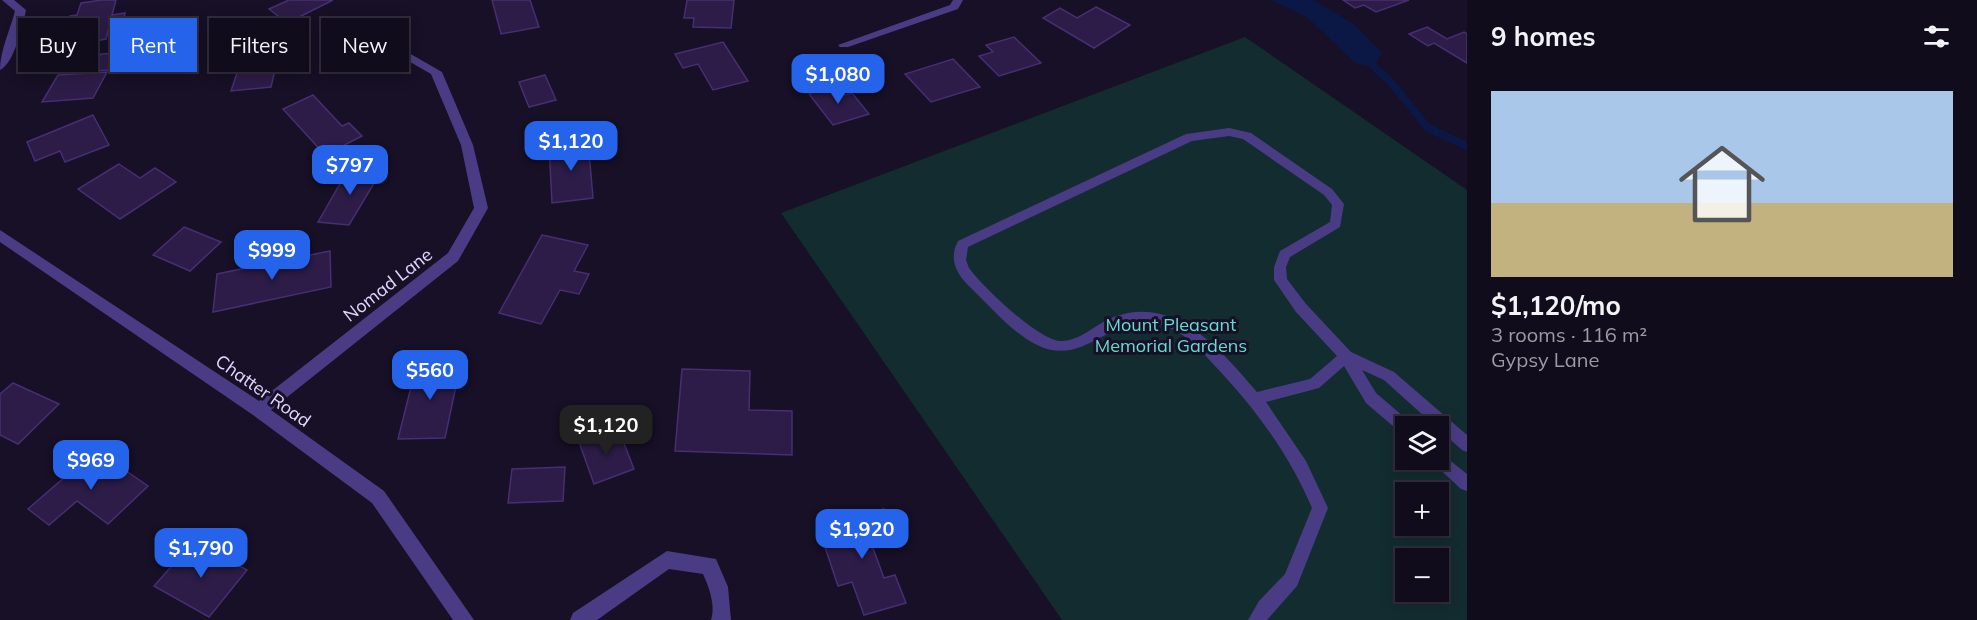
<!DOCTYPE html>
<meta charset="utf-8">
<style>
:root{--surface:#110c1c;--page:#1a1525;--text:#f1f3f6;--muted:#9c9ba3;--line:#302c3b;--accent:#2563eb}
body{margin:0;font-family:Mulish,sans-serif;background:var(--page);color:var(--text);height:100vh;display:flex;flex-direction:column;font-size:22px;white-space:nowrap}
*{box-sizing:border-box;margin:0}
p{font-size:20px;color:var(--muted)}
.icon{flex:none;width:33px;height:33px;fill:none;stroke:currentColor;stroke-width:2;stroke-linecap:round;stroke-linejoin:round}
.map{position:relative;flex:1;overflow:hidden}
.side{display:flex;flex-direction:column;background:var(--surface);width:510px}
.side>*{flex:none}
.top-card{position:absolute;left:18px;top:18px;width:570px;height:54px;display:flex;gap:12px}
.fabs{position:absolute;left:1395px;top:416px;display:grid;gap:12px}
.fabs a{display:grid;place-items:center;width:54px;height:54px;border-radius:0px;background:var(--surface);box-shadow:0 3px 15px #0003,0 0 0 2px var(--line);font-size:30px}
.price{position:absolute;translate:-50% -51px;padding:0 14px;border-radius:12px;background:var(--accent);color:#fff;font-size:20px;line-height:39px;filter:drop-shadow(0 2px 3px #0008)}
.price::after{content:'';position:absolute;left:50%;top:36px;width:18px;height:14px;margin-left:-9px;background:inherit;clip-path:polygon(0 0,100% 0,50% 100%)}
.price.on{background:#222;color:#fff}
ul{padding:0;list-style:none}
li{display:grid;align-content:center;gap:12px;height:318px;padding:0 24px}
li span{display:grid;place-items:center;height:186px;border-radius:0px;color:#555}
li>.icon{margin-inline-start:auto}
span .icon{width:108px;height:108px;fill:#fffc;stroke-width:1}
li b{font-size:26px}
h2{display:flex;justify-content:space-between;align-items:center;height:72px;padding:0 24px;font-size:26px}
.chip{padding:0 21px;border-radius:0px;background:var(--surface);box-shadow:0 3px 15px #0003,0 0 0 2px var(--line);font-size:21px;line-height:54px}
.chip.on{background:var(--accent);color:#fff}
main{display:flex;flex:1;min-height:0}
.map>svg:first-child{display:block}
</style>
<main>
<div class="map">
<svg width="1467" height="620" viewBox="0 0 1467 620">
<rect width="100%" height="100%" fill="#171026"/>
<!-- green -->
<path fill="#132c30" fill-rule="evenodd" d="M1245,37L1467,190V620H1062L781,213ZM1406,426H1438V459H1406ZM1406,492H1438V525H1406ZM1406,558H1438V591H1406Z"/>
<!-- water -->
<path fill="#0b1744" d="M1271,0H1314L1354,24L1382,53L1374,67L1355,63L1308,18Z"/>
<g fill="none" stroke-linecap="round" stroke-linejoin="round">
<!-- stream -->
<path stroke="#0b1744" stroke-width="8" d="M1374,67L1389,80L1428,128L1467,146"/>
</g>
<!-- building -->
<g fill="#2c1c47" stroke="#472e72" stroke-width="1.5">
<path d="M102,0H116L112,15L125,13L122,25L109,27L106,39L61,47L70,16L77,15L81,3Z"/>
<path d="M289,0H333L287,23L269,9Z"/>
<path d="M492,0H530L539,27L501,34Z"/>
<path d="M687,0H734L731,28L693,27L694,18H684Z"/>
<path d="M1343,0H1409L1376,12L1364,5L1355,8Z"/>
<path d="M1096,7L1130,25L1094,48L1043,18L1060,8L1077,18Z"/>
<path d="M1427,27L1447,39L1464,32L1467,34V63L1434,43L1428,46L1409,34Z"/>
<path d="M1014,37L1041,63L999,76L979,56L993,52L986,45Z"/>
<path d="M723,42L748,81L713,90L698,64L683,68L675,54Z"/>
<path d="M281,45L271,87L231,91L245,49Z"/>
<path d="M137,52L128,69L91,71L101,54Z"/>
<path d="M953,59L980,87L931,102L905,74Z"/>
<path d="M107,72L93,98L42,102L58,75Z"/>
<path d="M545,75L556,100L529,107L519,82Z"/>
<path d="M836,85L845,95L852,93L869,114L833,125L809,94Z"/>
<path d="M313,95L342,126L349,123L362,136L325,155L283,109Z"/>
<path d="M93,115L109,145L65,162L60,151L35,161L27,142Z"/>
<path d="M588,140L593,198L552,203L549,145Z"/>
<path d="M119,164L140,178L155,168L176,182L120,219L78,189Z"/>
<path d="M349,168L382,170L349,225L318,222Z"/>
<path d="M184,227L221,242L190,271L153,255Z"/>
<path d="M542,235L588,245L574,271L589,274L579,294L560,290L541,324L499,313Z"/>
<path d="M330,251L331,287L213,312L217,274Z"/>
<path d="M461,362L445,438L398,439L417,363Z"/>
<path d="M682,369L750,371L749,410L792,411V455L675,451Z"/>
<path d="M13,383L59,404L18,444L0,435V394Z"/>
<path d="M618,428L634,469L594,484L579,442Z"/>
<path d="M96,450L148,486L108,524L77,501L49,525L28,509Z"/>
<path d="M565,467L563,501L508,503L512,469Z"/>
<path d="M884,509L894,534L870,540L884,578L895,575L906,603L864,615L852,582L838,586L818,526Z"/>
<path d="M194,541L247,570L209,617L154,586Z"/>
</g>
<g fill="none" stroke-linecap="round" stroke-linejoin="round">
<!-- service -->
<g fill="#4a3c84" fill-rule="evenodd">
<path d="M1229,128L1251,133L1332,189L1344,204L1340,227L1290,257L1286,267L1287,279L1306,304L1351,352L1394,372L1467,435V452L1462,450L1438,429V426H1435L1384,380L1362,370L1376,393L1411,423L1413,426H1406V435L1401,433L1366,403L1344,366L1319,388L1266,402L1306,461L1328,508L1297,586L1267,620H1248L1259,601L1285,574L1312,508C1289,454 1255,408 1215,366C1203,353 1190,338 1174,330C1115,300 1090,371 1037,345C1011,332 992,308 971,288C957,275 948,260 958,241L1186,134ZM1229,136L1243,139L1324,195L1332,205L1330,222L1280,251L1274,267V280L1296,312L1337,356L1310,379L1257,392C1222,351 1175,294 1114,317C1096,323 1080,342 1060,341C1037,339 983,287 969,268L966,260L968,247L1192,141Z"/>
<path d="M1438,451L1467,474V491L1461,489L1433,463L1431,459H1438Z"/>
</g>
<!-- minor -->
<g fill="#4a3c84" fill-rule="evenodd">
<path d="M2,0H14L26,10C23,25 14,64 0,70C0,50 10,31 15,11Z"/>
<path d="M953,0H963L958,9L848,47H840L838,45L950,5Z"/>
<path d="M388,41L442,72L473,145L488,208L458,261L271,410L384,491L474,620H453L372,503L253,415L0,242V230L259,401L448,253L474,208L461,145L431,74L384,47V43Z"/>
<path d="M667,551L716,559L728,587L731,620H711C716,606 709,587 703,574L669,569L597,620H570L573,613Z"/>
</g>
</g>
<g text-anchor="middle" stroke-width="6" stroke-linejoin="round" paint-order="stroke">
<!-- street labels -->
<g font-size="18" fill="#e1d6fe" stroke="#171026">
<text transform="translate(388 285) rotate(-38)" y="6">Nomad Lane</text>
<text transform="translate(263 391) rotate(35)" y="6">Chatter Road</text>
</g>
<!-- park labels -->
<g font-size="18" fill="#62ded3" stroke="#171026">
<text x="1171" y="331">Mount Pleasant<tspan x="1171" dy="21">Memorial Gardens</tspan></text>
</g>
</g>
</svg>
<div class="fabs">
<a><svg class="icon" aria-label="layers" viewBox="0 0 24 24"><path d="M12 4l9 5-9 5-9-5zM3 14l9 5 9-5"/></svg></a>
<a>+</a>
<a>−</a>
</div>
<b class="price" style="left:838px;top:105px">$1,080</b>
<b class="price" style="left:571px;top:172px">$1,120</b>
<b class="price" style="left:350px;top:196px">$797</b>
<b class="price" style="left:272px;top:281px">$999</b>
<b class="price" style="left:430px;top:401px">$560</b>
<b class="price on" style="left:606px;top:456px">$1,120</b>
<b class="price" style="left:91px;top:491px">$969</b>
<b class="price" style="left:862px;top:560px">$1,920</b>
<b class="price" style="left:201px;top:579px">$1,790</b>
<div class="top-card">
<a class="chip">Buy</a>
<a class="chip on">Rent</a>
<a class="chip">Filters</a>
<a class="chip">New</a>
</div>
</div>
<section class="side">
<h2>9 homes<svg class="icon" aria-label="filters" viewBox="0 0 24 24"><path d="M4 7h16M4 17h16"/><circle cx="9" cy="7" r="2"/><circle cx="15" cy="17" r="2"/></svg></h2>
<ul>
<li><span style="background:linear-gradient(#a9c7e8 60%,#c2b280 0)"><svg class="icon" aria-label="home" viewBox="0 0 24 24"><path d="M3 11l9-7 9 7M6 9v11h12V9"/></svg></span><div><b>$1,120/mo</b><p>3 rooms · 116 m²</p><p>Gypsy Lane</p></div></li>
</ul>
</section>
</main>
